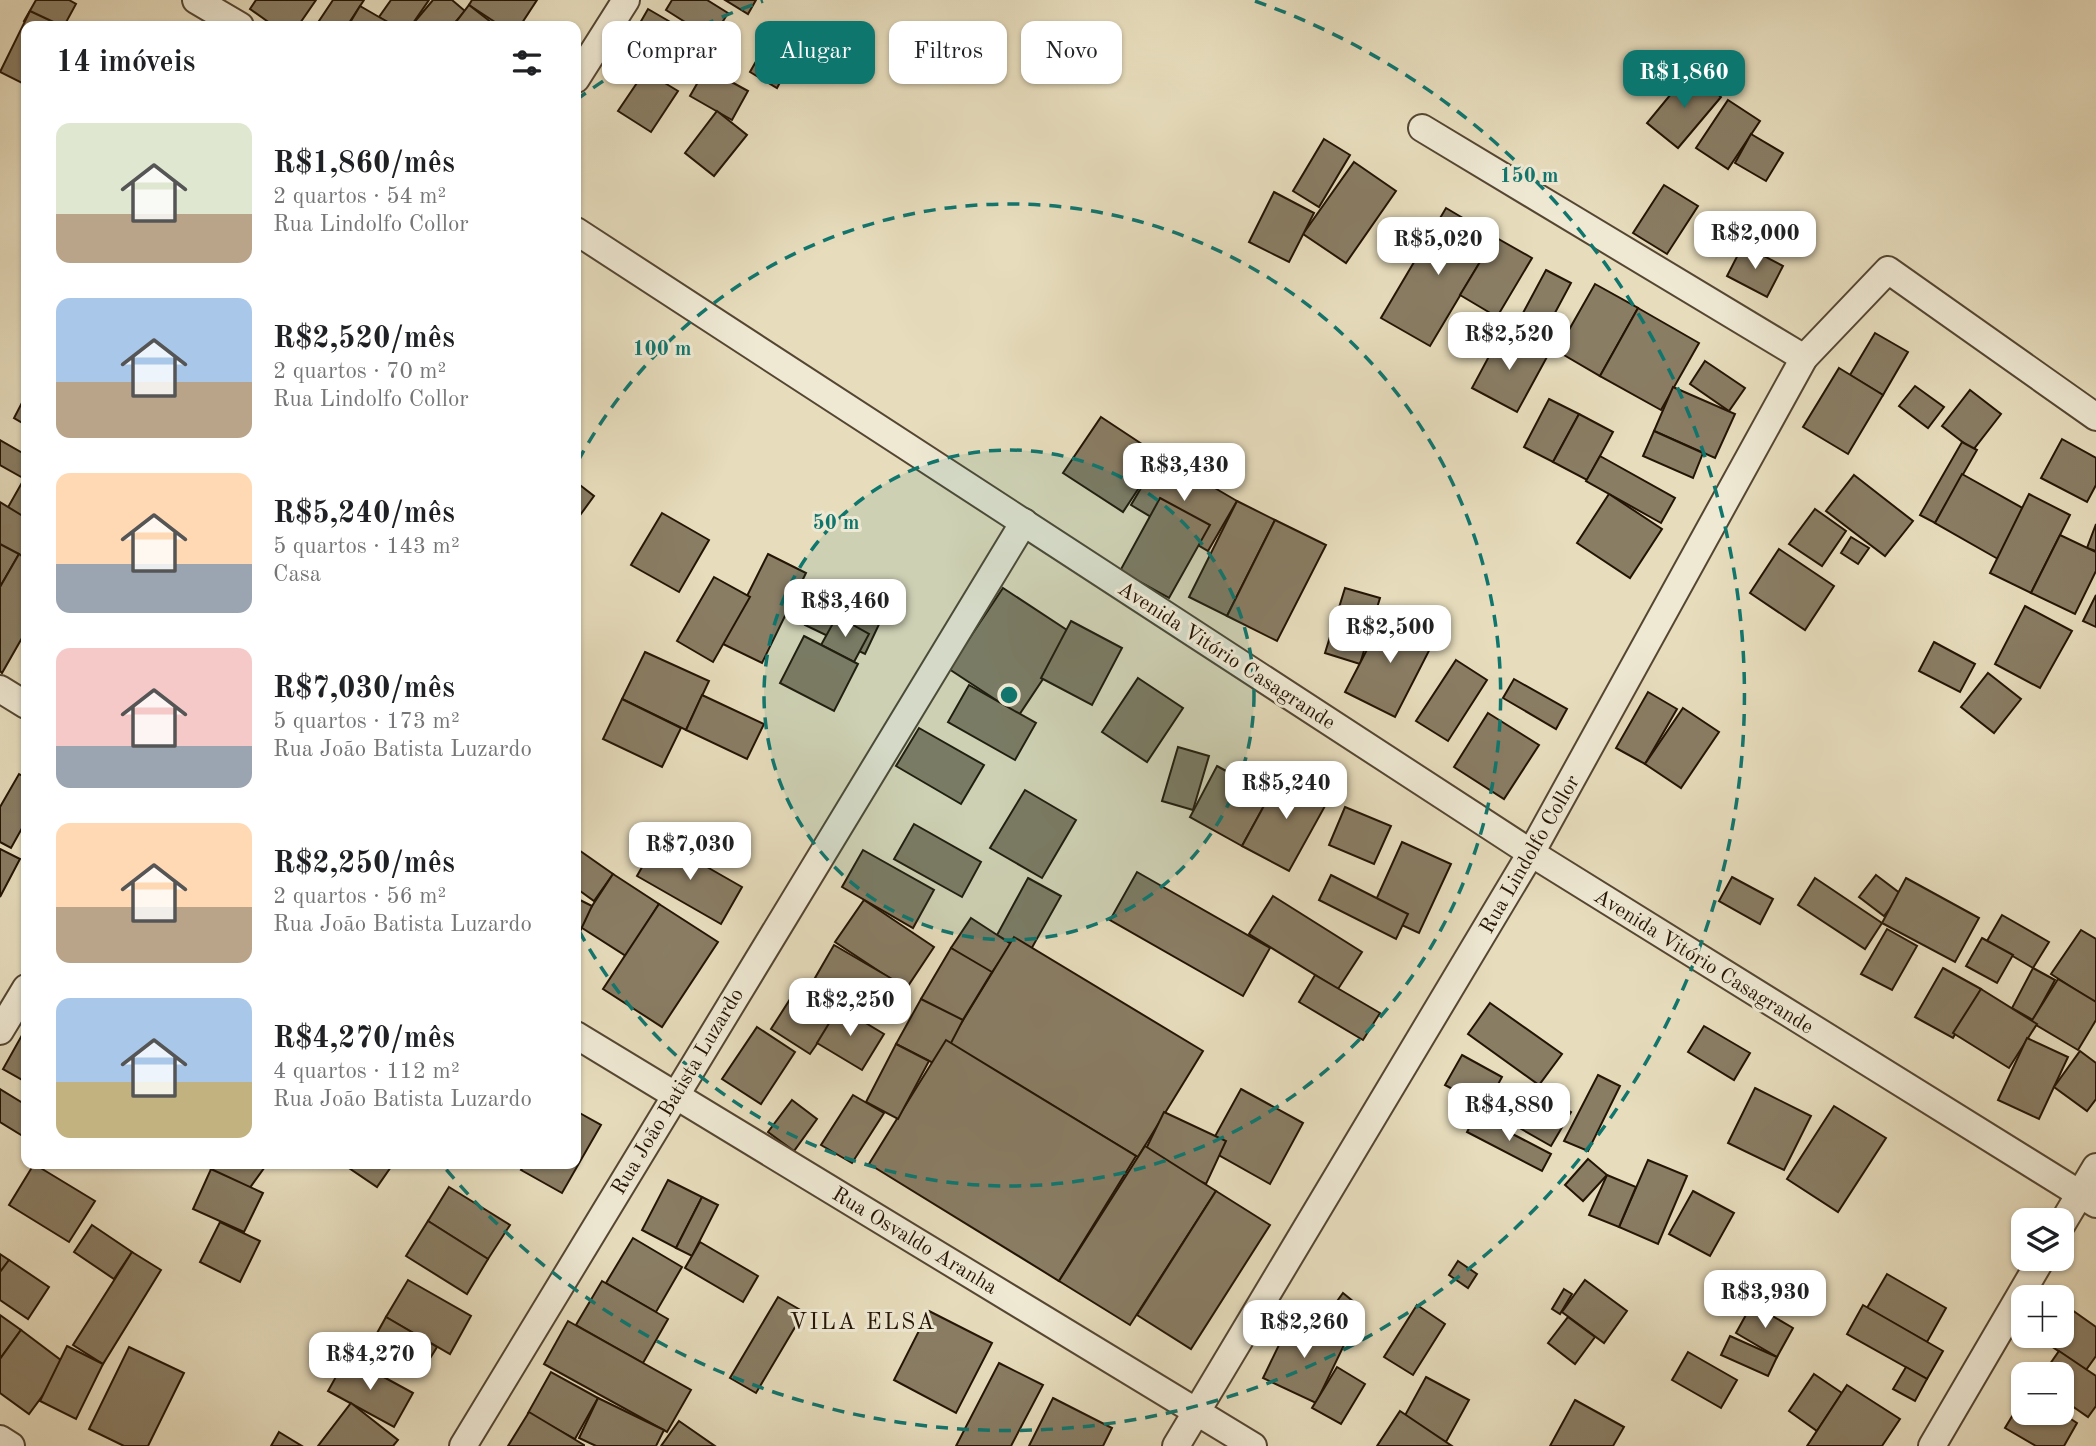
<!DOCTYPE html>
<html lang="pt">
<meta charset="utf-8">
<style>
:root{--surface:#fff;--page:#f6f6f6;--text:#202124;--muted:#757577;--accent:#0f766e}
body{margin:0;font-family:"Old Standard TT",serif;background:var(--page);color:var(--text);height:100vh;display:flex;flex-direction:column;font-size:26px;white-space:nowrap}
*{box-sizing:border-box;margin:0}
p{font-size:23px;color:var(--muted)}
.icon{flex:none;width:38px;height:38px;fill:none;stroke:currentColor;stroke-width:2;stroke-linecap:round;stroke-linejoin:round}
.map{position:relative;flex:1;overflow:hidden}
.sheet{position:absolute;left:21px;top:21px;width:560px;height:1148px;display:flex;flex-direction:column;background:var(--surface);border-radius:14px;box-shadow:0 2px 5px #0004}
.sheet>*{flex:none}
.hud{position:absolute;left:602px;top:21px;width:665px;height:63px;display:flex;gap:14px}
.fabs{position:absolute;left:2011px;top:1208px;display:grid;gap:14px}
.fabs a{display:grid;place-items:center;width:63px;height:63px;border-radius:14px;background:var(--surface);box-shadow:0 2px 5px #0004;font-size:35px}
.price{position:absolute;translate:-50% -60px;padding:0 16px;border-radius:14px;background:#fff;color:#222;font-size:23px;line-height:46px;filter:drop-shadow(0 2px 4px #0008)}
.price::after{content:'';position:absolute;left:50%;top:42px;width:21px;height:16px;margin-left:-10px;background:inherit;clip-path:polygon(0 0,100% 0,50% 100%)}
.price.on{background:var(--accent);color:#fff}
ul{padding:0;list-style:none}
li{display:flex;align-items:center;gap:21px;height:175px;padding:0 35px}
li span{display:grid;place-items:center;flex:none;width:196px;height:140px;border-radius:14px;color:#555}
li>.icon{margin-inline-start:auto}
span .icon{width:84px;height:84px;fill:#fffc;stroke-width:1}
li b{font-size:30px}
h2{display:flex;justify-content:space-between;align-items:center;height:84px;padding:0 35px;font-size:30px}
.tag{padding:0 24px;border-radius:14px;background:var(--surface);box-shadow:0 2px 5px #0004;font-size:24px;line-height:63px}
.tag.on{background:var(--accent);color:#fff}
.map>svg:first-child{display:block}
</style>
<div class="map">
<svg width="2096" height="1446" viewBox="0 0 2096 1446">
<rect width="100%" height="100%" fill="#e7ddbd"/>
<filter id="stains"><feTurbulence type="fractalNoise" baseFrequency=".00286" numOctaves="4"/><feColorMatrix values="0 0 0 0 .2 0 0 0 0 .09 0 0 0 0 .02 0 0 0 .5 -.17"/></filter>
<radialGradient id="worn" r=".72"><stop offset=".6" stop-color="#630" stop-opacity="0"/><stop offset="1" stop-color="#630" stop-opacity=".3"/></radialGradient>
<!-- building -->
<g fill="#897d64" stroke="#241404" stroke-width="2">
<path d="M36,0H69L76,4L64,26H34L24,21Z"/>
<path d="M256,0H316L298,26H274L250,9Z"/>
<path d="M333,0H364L347,26H320L317,24Z"/>
<path d="M391,0H429L411,26H393L379,17Z"/>
<path d="M433,0H452L465,11L452,26H411Z"/>
<path d="M472,0H537L520,26H501L469,5Z"/>
<path d="M672,0H707L728,13L712,39L666,10Z"/>
<path d="M725,0H756L748,14Z"/>
<path d="M469,5L496,26H453Z"/>
<path d="M360,6L379,17L395,26H348Z"/>
<path d="M648,9L710,45L694,73L632,37Z"/>
<path d="M30,11L62,26H26V85L0,72Z"/>
<path d="M772,33L799,47L777,88L750,72Z"/>
<path d="M706,68L748,91L732,120L690,96Z"/>
<path d="M645,71L678,91L651,132L618,111Z"/>
<path d="M1690,71L1721,97L1678,148L1647,123Z"/>
<path d="M1728,100L1760,121L1728,169L1696,148Z"/>
<path d="M717,111L747,135L714,176L685,153Z"/>
<path d="M1751,134L1783,153L1766,181L1735,163Z"/>
<path d="M1324,139L1350,155L1319,207L1293,191Z"/>
<path d="M1354,162L1396,191L1346,263L1303,234Z"/>
<path d="M1664,185L1698,206L1667,254L1633,233Z"/>
<path d="M1274,192L1314,213L1289,262L1249,242Z"/>
<path d="M1446,208L1495,237L1430,346L1381,318Z"/>
<path d="M1495,237L1532,258L1497,317L1460,295Z"/>
<path d="M1743,245L1783,266L1767,297L1727,276Z"/>
<path d="M1546,270L1571,283L1541,339L1516,326Z"/>
<path d="M1595,284L1638,308L1600,376L1557,351Z"/>
<path d="M1638,308L1699,343L1661,410L1600,376Z"/>
<path d="M1502,332L1547,357L1517,412L1472,388Z"/>
<path d="M1875,333L1908,352L1883,395L1850,375Z"/>
<path d="M1705,361L1745,388L1729,411L1690,384Z"/>
<path d="M1839,368L1883,395L1848,454L1803,427Z"/>
<path d="M1915,386L1944,407L1928,428L1899,406Z"/>
<path d="M1673,387L1735,414L1715,458L1654,431Z"/>
<path d="M1970,390L2001,414L1973,450L1942,426Z"/>
<path d="M26,395V425L14,418Z"/>
<path d="M1549,399L1579,414L1553,462L1524,447Z"/>
<path d="M1579,414L1613,432L1587,480L1553,462Z"/>
<path d="M1101,417L1160,456L1123,512L1063,473Z"/>
<path d="M1654,431L1703,453L1693,478L1643,456Z"/>
<path d="M2062,439L2096,458V485L2087,502L2041,478Z"/>
<path d="M0,440L26,455V473L23,478L0,465Z"/>
<path d="M1962,442L1977,450L1935,523L1920,515Z"/>
<path d="M1160,456L1237,501L1208,551L1131,505Z"/>
<path d="M1600,456L1675,498L1661,523L1586,481Z"/>
<path d="M1962,474L2026,510L1998,559L1935,523Z"/>
<path d="M1854,475L1913,521L1885,556L1826,511Z"/>
<path d="M24,479L26,480V519L7,509Z"/>
<path d="M576,482L594,496L578,518L576,516Z"/>
<path d="M1609,494L1662,529L1630,578L1577,543Z"/>
<path d="M2029,494L2070,515L2031,593L1990,573Z"/>
<path d="M1160,498L1210,525L1169,598L1120,571Z"/>
<path d="M1237,501L1275,520L1227,616L1189,597Z"/>
<path d="M0,502L26,518V561L0,545Z"/>
<path d="M1815,509L1846,531L1822,566L1789,544Z"/>
<path d="M662,513L709,540L679,592L631,565Z"/>
<path d="M1275,520L1326,545L1277,641L1227,616Z"/>
<path d="M2096,524V551L2087,548Z"/>
<path d="M2060,535L2096,552V571L2075,614L2031,593Z"/>
<path d="M1851,537L1869,548L1858,564L1841,553Z"/>
<path d="M0,544L19,554L0,587Z"/>
<path d="M1779,549L1834,586L1805,630L1750,593Z"/>
<path d="M19,554L26,559V631L2,673L0,671V587Z"/>
<path d="M768,554L806,573L762,663L723,644Z"/>
<path d="M714,577L750,597L713,662L677,641Z"/>
<path d="M1003,588L1073,634L1019,715L949,669Z"/>
<path d="M1345,588L1380,598L1360,664L1325,653Z"/>
<path d="M821,590L882,618L865,654L805,625Z"/>
<path d="M2096,595V627L2083,621Z"/>
<path d="M2025,606L2072,631L2040,688L1995,664Z"/>
<path d="M1386,613L1435,639L1395,717L1345,692Z"/>
<path d="M837,616L869,634L854,662L821,645Z"/>
<path d="M1071,621L1122,648L1092,705L1041,678Z"/>
<path d="M804,636L858,664L834,711L780,683Z"/>
<path d="M1934,642L1975,664L1960,692L1919,671Z"/>
<path d="M645,652L709,681L686,730L622,699Z"/>
<path d="M1456,660L1487,680L1448,741L1416,721Z"/>
<path d="M1988,673L2021,699L1994,733L1961,707Z"/>
<path d="M1138,678L1183,708L1147,762L1102,732Z"/>
<path d="M1514,679L1567,709L1556,729L1503,698Z"/>
<path d="M969,685L1036,723L1015,760L948,722Z"/>
<path d="M1648,692L1677,709L1645,764L1616,748Z"/>
<path d="M702,695L764,724L747,759L686,730Z"/>
<path d="M622,699L681,728L662,767L603,739Z"/>
<path d="M1683,708L1719,732L1681,788L1645,764Z"/>
<path d="M1488,713L1539,745L1504,799L1454,767Z"/>
<path d="M919,728L984,765L961,804L896,766Z"/>
<path d="M1178,747L1209,756L1193,810L1162,801Z"/>
<path d="M1217,766L1270,795L1242,846L1190,817Z"/>
<path d="M1283,771L1330,797L1289,871L1242,846Z"/>
<path d="M19,774L26,778V821L11,848L0,842V807Z"/>
<path d="M1025,790L1076,820L1042,878L990,848Z"/>
<path d="M1345,807L1391,826L1374,864L1329,845Z"/>
<path d="M914,824L981,862L962,897L894,859Z"/>
<path d="M658,839L742,887L721,924L637,876Z"/>
<path d="M1402,842L1451,864L1419,933L1371,911Z"/>
<path d="M576,848L613,874L594,901L576,888Z"/>
<path d="M0,849L20,859L0,897Z"/>
<path d="M863,850L934,890L913,928L842,887Z"/>
<path d="M1137,872L1270,948L1243,996L1110,920Z"/>
<path d="M613,874L659,904L626,956L579,926Z"/>
<path d="M1331,875L1408,914L1396,939L1319,900Z"/>
<path d="M1876,875L1901,894L1884,916L1859,897Z"/>
<path d="M1732,877L1773,899L1760,924L1719,901Z"/>
<path d="M1028,878L1061,896L1029,953L997,935Z"/>
<path d="M1815,878L1882,923L1865,949L1798,905Z"/>
<path d="M1906,878L1979,918L1955,962L1882,923Z"/>
<path d="M1273,896L1362,952L1338,989L1249,934Z"/>
<path d="M576,898L592,906L576,940Z"/>
<path d="M864,900L934,947L906,989L835,942Z"/>
<path d="M659,904L718,942L662,1027L603,989Z"/>
<path d="M2002,915L2049,942L2033,968L1987,941Z"/>
<path d="M971,918L1011,944L991,974L951,948Z"/>
<path d="M1887,929L1917,946L1892,990L1861,974Z"/>
<path d="M2081,930L2096,939V1003L2051,974Z"/>
<path d="M1014,937L1203,1051L1138,1157L949,1043Z"/>
<path d="M1982,938L2013,955L1997,983L1966,966Z"/>
<path d="M834,945L894,980L875,1012L815,978Z"/>
<path d="M951,948L992,972L961,1023L921,999Z"/>
<path d="M1943,968L1981,989L1953,1038L1915,1017Z"/>
<path d="M2033,968L2055,980L2033,1020L2012,1008Z"/>
<path d="M1315,975L1380,1013L1363,1040L1299,1002Z"/>
<path d="M2058,979L2096,1002V1020L2078,1050L2031,1022Z"/>
<path d="M1981,989L2037,1024L2009,1068L1953,1033Z"/>
<path d="M794,993L834,1019L810,1054L771,1029Z"/>
<path d="M921,999L963,1020L939,1066L896,1044Z"/>
<path d="M1490,1003L1562,1054L1539,1085L1468,1034Z"/>
<path d="M839,1007L884,1034L862,1070L817,1043Z"/>
<path d="M1704,1026L1750,1053L1734,1080L1688,1052Z"/>
<path d="M757,1027L795,1052L761,1104L722,1079Z"/>
<path d="M26,1028V1082L3,1069Z"/>
<path d="M2027,1038L2068,1057L2039,1119L1998,1100Z"/>
<path d="M946,1040L1136,1156L1059,1281L869,1164Z"/>
<path d="M896,1044L929,1061L898,1119L866,1102Z"/>
<path d="M2080,1051L2096,1063V1099L2087,1111L2054,1087Z"/>
<path d="M1462,1055L1502,1077L1486,1107L1445,1085Z"/>
<path d="M1598,1075L1620,1086L1588,1151L1564,1141Z"/>
<path d="M1755,1088L1811,1116L1784,1170L1728,1143Z"/>
<path d="M0,1089L26,1105V1138L0,1122Z"/>
<path d="M1241,1089L1303,1123L1270,1184L1208,1149Z"/>
<path d="M1536,1092L1571,1112L1551,1146L1516,1126Z"/>
<path d="M853,1095L884,1113L852,1163L821,1145Z"/>
<path d="M792,1100L817,1119L794,1151L768,1132Z"/>
<path d="M1834,1106L1886,1138L1838,1212L1787,1179Z"/>
<path d="M576,1111L601,1125L562,1193L521,1170L525,1164H576Z"/>
<path d="M1164,1112L1226,1141L1206,1184L1143,1155Z"/>
<path d="M1476,1115L1551,1154L1542,1171L1467,1132Z"/>
<path d="M1145,1146L1216,1191L1130,1325L1059,1281Z"/>
<path d="M1588,1159L1607,1175L1583,1201L1565,1185Z"/>
<path d="M1648,1160L1687,1176L1658,1244L1619,1227Z"/>
<path d="M34,1164L95,1201L69,1242L9,1205Z"/>
<path d="M215,1164H267L246,1193L211,1169Z"/>
<path d="M343,1164H393L377,1187Z"/>
<path d="M211,1169L263,1193L244,1232L193,1209Z"/>
<path d="M1607,1175L1636,1187L1619,1227L1589,1215Z"/>
<path d="M668,1180L702,1197L676,1248L642,1230Z"/>
<path d="M449,1187L510,1225L488,1259L428,1221Z"/>
<path d="M1216,1191L1270,1225L1191,1349L1137,1315Z"/>
<path d="M1693,1191L1734,1213L1710,1256L1669,1234Z"/>
<path d="M702,1197L718,1205L692,1256L676,1248Z"/>
<path d="M428,1221L488,1259L467,1294L406,1256Z"/>
<path d="M220,1222L260,1241L240,1282L200,1262Z"/>
<path d="M92,1225L132,1252L114,1279L74,1252Z"/>
<path d="M633,1238L682,1267L656,1312L606,1283Z"/>
<path d="M700,1242L758,1276L743,1302L685,1268Z"/>
<path d="M132,1252L161,1270L103,1364L73,1345Z"/>
<path d="M0,1254L9,1260L0,1274Z"/>
<path d="M9,1260L49,1287L28,1319L0,1300V1272Z"/>
<path d="M1458,1261L1477,1274L1468,1288L1449,1275Z"/>
<path d="M1887,1274L1946,1308L1927,1342L1867,1308Z"/>
<path d="M408,1280L471,1316L450,1354L386,1317Z"/>
<path d="M1585,1280L1627,1311L1604,1343L1562,1312Z"/>
<path d="M602,1281L668,1319L643,1363L576,1325Z"/>
<path d="M1564,1289L1572,1294L1560,1314L1552,1309Z"/>
<path d="M1343,1293L1360,1307L1344,1328L1327,1315Z"/>
<path d="M778,1297L804,1312L756,1393L730,1378Z"/>
<path d="M1752,1304L1793,1328L1777,1357L1736,1333Z"/>
<path d="M1417,1305L1445,1324L1413,1375L1384,1357Z"/>
<path d="M1863,1305L1943,1351L1927,1379L1847,1334Z"/>
<path d="M2065,1305L2096,1327V1356L2086,1370L2041,1339L2044,1335H2062V1309Z"/>
<path d="M929,1311L992,1343L956,1413L894,1380Z"/>
<path d="M0,1315L21,1330L0,1359Z"/>
<path d="M1293,1316L1346,1341L1316,1403L1263,1378Z"/>
<path d="M386,1317L437,1347L421,1373L371,1344Z"/>
<path d="M1568,1317L1595,1337L1575,1364L1548,1343Z"/>
<path d="M568,1321L691,1390L667,1432L544,1364Z"/>
<path d="M21,1330L66,1364L29,1414L0,1393V1359Z"/>
<path d="M1730,1336L1777,1357L1768,1376L1721,1355Z"/>
<path d="M67,1346L103,1364L76,1419L40,1401Z"/>
<path d="M129,1347L184,1373L148,1446H124L89,1429Z"/>
<path d="M2059,1351L2096,1376V1406L2088,1417L2062,1399V1374H2043Z"/>
<path d="M1688,1352L1737,1380L1721,1408L1672,1380Z"/>
<path d="M347,1357L413,1393L394,1427L328,1391Z"/>
<path d="M999,1363L1043,1385L1011,1446H956Z"/>
<path d="M1337,1367L1365,1384L1341,1424L1312,1408Z"/>
<path d="M1906,1367L1927,1379L1915,1401L1893,1389Z"/>
<path d="M551,1372L598,1398L575,1439L528,1413Z"/>
<path d="M1814,1374L1842,1393L1817,1431L1789,1411Z"/>
<path d="M1426,1377L1469,1400L1446,1442L1403,1419Z"/>
<path d="M1847,1385L1900,1419L1882,1446H1807Z"/>
<path d="M598,1398L664,1430L656,1446H596L579,1438Z"/>
<path d="M1053,1398L1112,1428L1103,1446H1029Z"/>
<path d="M2023,1398V1412H2060L2077,1423L2064,1446H2036L2005,1428Z"/>
<path d="M1575,1400L1624,1427L1613,1446H1550Z"/>
<path d="M351,1403L398,1440L393,1446H318Z"/>
<path d="M1400,1411L1452,1446H1377Z"/>
<path d="M529,1412L584,1445V1446H508Z"/>
<path d="M679,1421L715,1446H661Z"/>
<path d="M279,1432L302,1446H271Z"/>
</g>
<g fill="none" stroke-linecap="round" stroke-linejoin="round">
<!-- minor casing -->
<g stroke="#554632" stroke-width="30">
<g id="minor">
<path d="M196,0L240,26"/>
<path d="M576,79L626,0"/>
<path d="M1422,128L1804,358"/>
<path d="M576,231L1531,853L2096,1204"/>
<path d="M0,689L26,705"/>
<path d="M0,1031L26,988"/>
<path d="M576,1035L1253,1446"/>
<path d="M2062,1224L2096,1167"/>
<path d="M0,1439L11,1446"/>
<path d="M463,1446L1024,522"/>
<path d="M1176,1446L1531,853L1804,358L1888,270L2096,417"/>
<path d="M1932,1446L2042,1258"/>
</g>
</g>
<!-- minor -->
<use href="#minor" stroke="#efe9d4" stroke-width="26"/>
</g>
<!-- distance rings -->
<circle cx="1009" cy="695" r="245" fill="#0f766e" fill-opacity=".12"/>
<g fill="none" stroke="#0f766e" stroke-width="3.5" stroke-dasharray="12 9">
<circle cx="1009" cy="695" r="245"/>
<path d="M578 461A491 491 0 1 1 578 929"/>
<path d="M576 100A736 736 0 0 1 763 1M1255 1A736 736 0 1 1 445 1168"/>
</g>
<g text-anchor="middle" stroke-width="6" stroke-linejoin="round" paint-order="stroke">
<!-- street labels -->
<g font-size="21" fill="#241404" stroke="#efe9d4">
<text transform="translate(1227 655) rotate(33)" y="7">Avenida Vitório Casagrande</text>
<text transform="translate(1529 854) rotate(-60)" y="7">Rua Lindolfo Collor</text>
<text transform="translate(1704 961) rotate(32)" y="7">Avenida Vitório Casagrande</text>
<text transform="translate(677 1091) rotate(-59)" y="7">Rua João Batista Luzardo</text>
<text transform="translate(915 1240) rotate(31)" y="7">Rua Osvaldo Aranha</text>
</g>
<!-- neighbourhood labels -->
<g font-size="23" letter-spacing="2" fill="#241404" stroke="#efe9d4">
<text x="863" y="1329">VILA ELSA</text>
</g>
</g>
<circle cx="1009" cy="695" r="10" fill="#0f766e" stroke="#efe9d4" stroke-width="3.5"/>
<g font-size="21" text-anchor="middle" font-weight="bold" fill="#0f766e" stroke="#efe9d4" stroke-width="6" stroke-linejoin="round" paint-order="stroke">
<text x="1529" y="182">150 m</text>
<text x="662" y="355">100 m</text>
<text x="836" y="529">50 m</text>
</g>
<rect width="100%" height="100%" filter="url(#stains)"/>
<rect width="100%" height="100%" fill="url(#worn)"/>
</svg>
<div class="fabs">
<a><svg class="icon" aria-label="layers" viewBox="0 0 24 24"><path d="M12 4l9 5-9 5-9-5zM3 14l9 5 9-5"/></svg></a>
<a>+</a>
<a>−</a>
</div>
<b class="price on" style="left:1684px;top:110px">R$1,860</b>
<b class="price" style="left:1755px;top:271px">R$2,000</b>
<b class="price" style="left:1438px;top:277px">R$5,020</b>
<b class="price" style="left:1509px;top:372px">R$2,520</b>
<b class="price" style="left:1184px;top:503px">R$3,430</b>
<b class="price" style="left:845px;top:639px">R$3,460</b>
<b class="price" style="left:1390px;top:665px">R$2,500</b>
<b class="price" style="left:1286px;top:821px">R$5,240</b>
<b class="price" style="left:690px;top:882px">R$7,030</b>
<b class="price" style="left:850px;top:1038px">R$2,250</b>
<b class="price" style="left:1509px;top:1143px">R$4,880</b>
<b class="price" style="left:1765px;top:1330px">R$3,930</b>
<b class="price" style="left:1304px;top:1360px">R$2,260</b>
<b class="price" style="left:370px;top:1392px">R$4,270</b>
<div class="hud">
<a class="tag">Comprar</a>
<a class="tag on">Alugar</a>
<a class="tag">Filtros</a>
<a class="tag">Novo</a>
</div>
<section class="sheet">
<h2>14 imóveis<svg class="icon" aria-label="filters" viewBox="0 0 24 24"><path d="M4 7h16M4 17h16"/><circle cx="9" cy="7" r="2"/><circle cx="15" cy="17" r="2"/></svg></h2>
<ul>
<li><span style="background:linear-gradient(#dfe7d0 65%,#b9a48a 0)"><svg class="icon" aria-label="home" viewBox="0 0 24 24"><path d="M3 11l9-7 9 7M6 9v11h12V9"/></svg></span><div><b>R$1,860/mês</b><p>2 quartos · 54 m²</p><p>Rua Lindolfo Collor</p></div></li>
<li><span style="background:linear-gradient(#a9c7e8 60%,#b9a48a 0)"><svg class="icon" aria-label="home" viewBox="0 0 24 24"><path d="M3 11l9-7 9 7M6 9v11h12V9"/></svg></span><div><b>R$2,520/mês</b><p>2 quartos · 70 m²</p><p>Rua Lindolfo Collor</p></div></li>
<li><span style="background:linear-gradient(#ffd9b3 65%,#9aa5b1 0)"><svg class="icon" aria-label="home" viewBox="0 0 24 24"><path d="M3 11l9-7 9 7M6 9v11h12V9"/></svg></span><div><b>R$5,240/mês</b><p>5 quartos · 143 m²</p><p>Casa</p></div></li>
<li><span style="background:linear-gradient(#f6c9c9 70%,#9aa5b1 0)"><svg class="icon" aria-label="home" viewBox="0 0 24 24"><path d="M3 11l9-7 9 7M6 9v11h12V9"/></svg></span><div><b>R$7,030/mês</b><p>5 quartos · 173 m²</p><p>Rua João Batista Luzardo</p></div></li>
<li><span style="background:linear-gradient(#ffd9b3 60%,#b9a48a 0)"><svg class="icon" aria-label="home" viewBox="0 0 24 24"><path d="M3 11l9-7 9 7M6 9v11h12V9"/></svg></span><div><b>R$2,250/mês</b><p>2 quartos · 56 m²</p><p>Rua João Batista Luzardo</p></div></li>
<li><span style="background:linear-gradient(#a9c7e8 60%,#c2b280 0)"><svg class="icon" aria-label="home" viewBox="0 0 24 24"><path d="M3 11l9-7 9 7M6 9v11h12V9"/></svg></span><div><b>R$4,270/mês</b><p>4 quartos · 112 m²</p><p>Rua João Batista Luzardo</p></div></li>
</ul>
</section>
</div>
